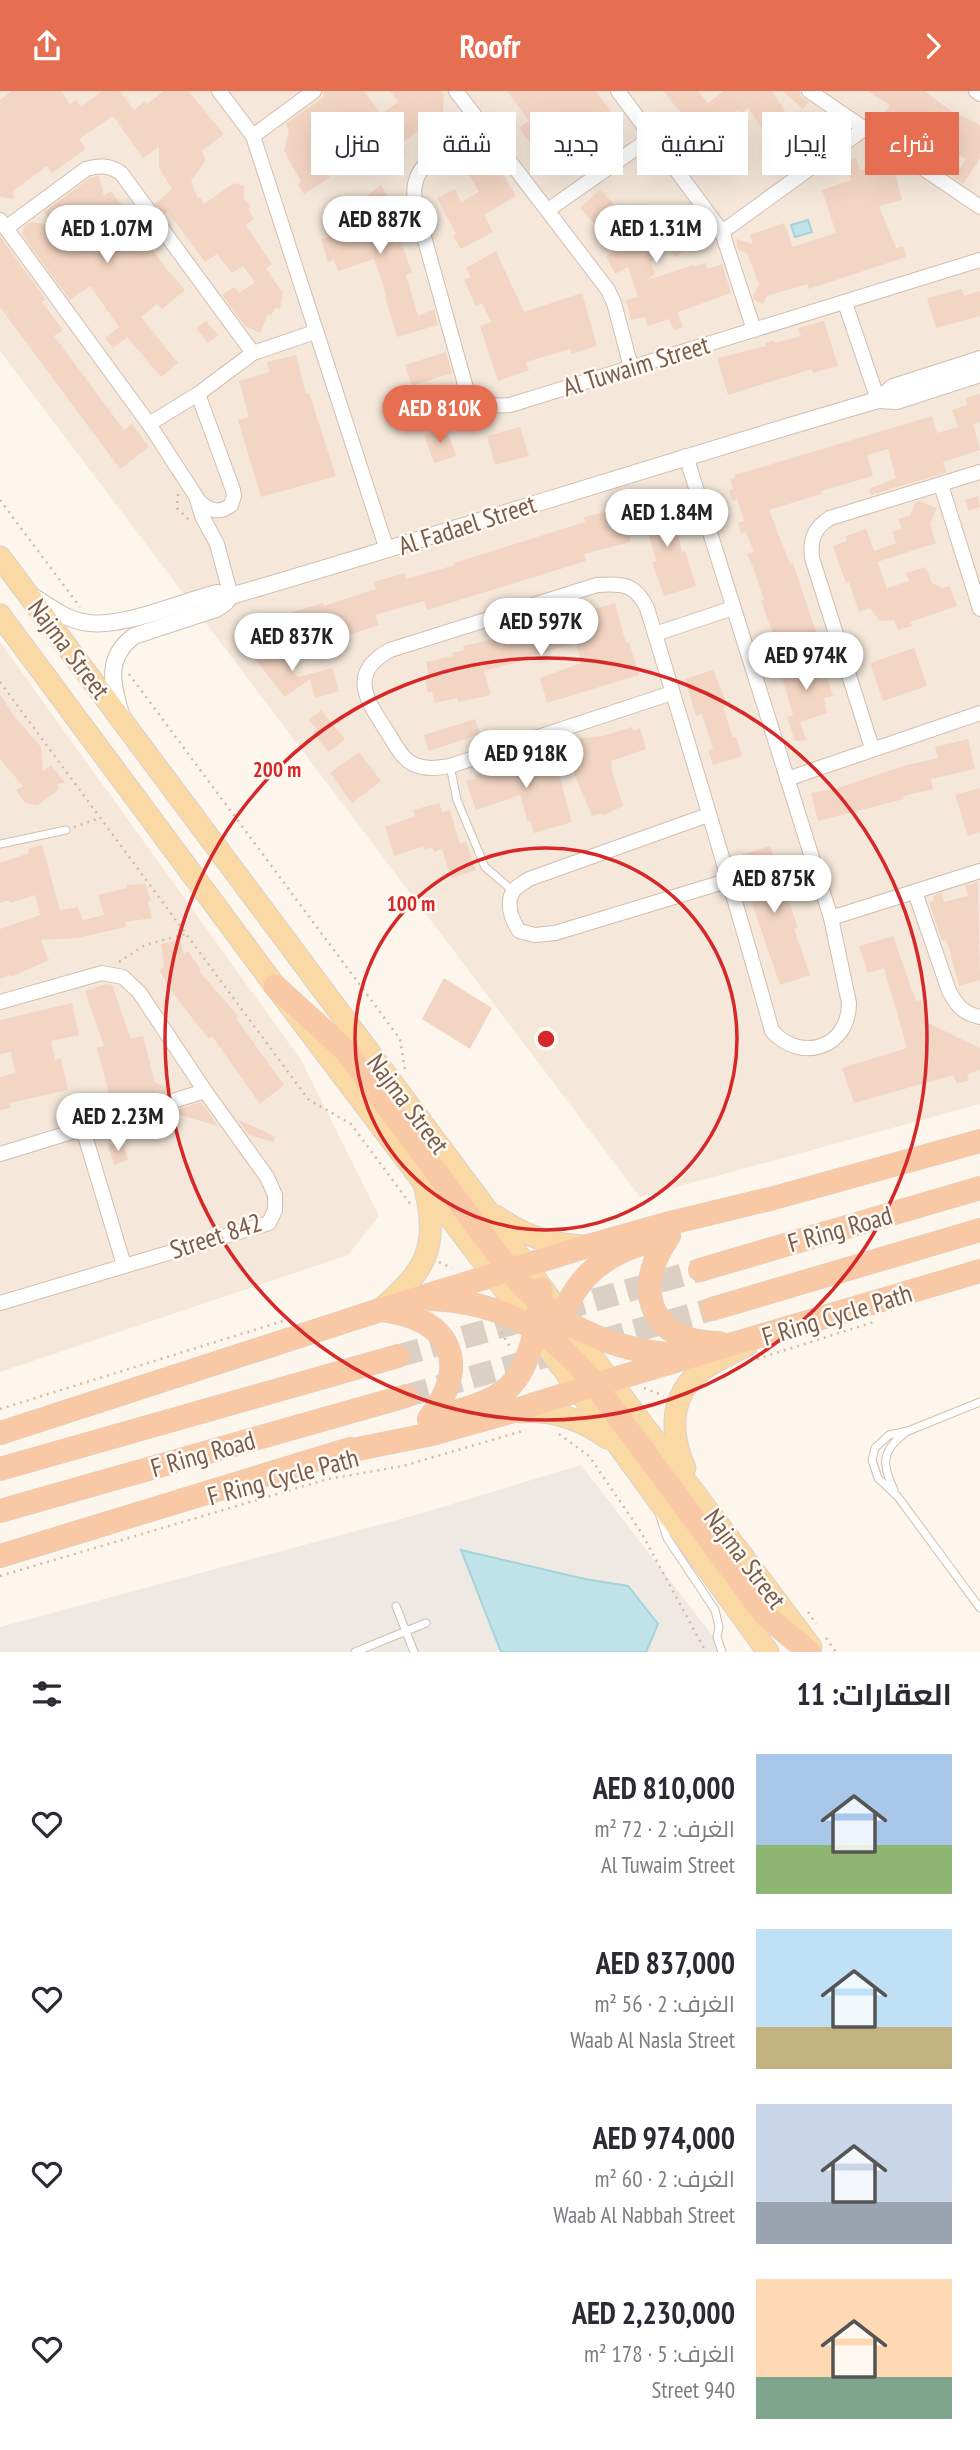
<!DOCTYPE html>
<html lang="ar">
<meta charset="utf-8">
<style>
:root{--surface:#fff;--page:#f7f7f7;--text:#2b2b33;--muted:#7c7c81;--accent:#e76f51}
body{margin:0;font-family:"PT Sans Narrow",Cairo,sans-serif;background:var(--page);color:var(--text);direction:rtl;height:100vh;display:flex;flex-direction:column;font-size:26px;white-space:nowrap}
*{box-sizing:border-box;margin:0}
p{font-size:23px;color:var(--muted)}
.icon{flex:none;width:38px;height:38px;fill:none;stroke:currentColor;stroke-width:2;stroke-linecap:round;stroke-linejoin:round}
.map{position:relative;height:1561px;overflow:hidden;direction:ltr}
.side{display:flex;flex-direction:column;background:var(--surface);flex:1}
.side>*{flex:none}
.top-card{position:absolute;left:21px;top:21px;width:938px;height:63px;direction:rtl;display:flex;gap:14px}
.price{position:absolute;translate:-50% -60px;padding:0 16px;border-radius:24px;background:#fff;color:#222;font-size:23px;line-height:46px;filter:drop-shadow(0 2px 4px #0008)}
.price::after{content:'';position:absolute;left:50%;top:42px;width:21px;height:16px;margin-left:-10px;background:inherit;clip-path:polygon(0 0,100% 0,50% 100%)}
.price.selected{background:var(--accent);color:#fff}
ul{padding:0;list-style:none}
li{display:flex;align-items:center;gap:21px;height:175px;padding:0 28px}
li span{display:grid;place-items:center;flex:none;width:196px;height:140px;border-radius:0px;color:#555}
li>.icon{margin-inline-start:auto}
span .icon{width:84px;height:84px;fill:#fffc;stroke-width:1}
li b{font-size:30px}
h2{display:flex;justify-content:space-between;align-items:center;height:84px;padding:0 28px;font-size:30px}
.tag{padding:0 24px;border-radius:0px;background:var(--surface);box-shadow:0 7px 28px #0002;font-size:24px;line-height:63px}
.tag.selected{background:var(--accent);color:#fff}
header{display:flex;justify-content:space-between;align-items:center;height:91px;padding:0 28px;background:var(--accent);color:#fff;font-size:32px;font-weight:600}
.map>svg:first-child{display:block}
</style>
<header><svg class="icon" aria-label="forward" viewBox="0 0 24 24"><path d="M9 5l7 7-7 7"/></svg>Roofr<svg class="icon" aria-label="share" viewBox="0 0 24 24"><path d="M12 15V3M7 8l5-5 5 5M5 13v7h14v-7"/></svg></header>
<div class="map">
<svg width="980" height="1561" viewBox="0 0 980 1561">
<rect width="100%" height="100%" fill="#fdf6ec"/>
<!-- residential -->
<g fill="#f5e8da">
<path d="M0,0H980V1013L640,1106L0,260Z"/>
<path d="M0,551L301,969L379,1125L348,1164L0,1281Z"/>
</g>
<!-- industrial -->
<path fill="#efe9e4" d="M581,1374L725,1561H0V1536L419,1423Z"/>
<!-- water -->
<g fill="#bfe3e8" stroke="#a5d3da" stroke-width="2">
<path d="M808,129L812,141L795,146L791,134Z"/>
<path d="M255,535L258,545L240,550L237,541Z"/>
<path d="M461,1459L585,1488L628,1495L658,1533L646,1561H501Z"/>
</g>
<!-- building -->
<g fill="#f3d5c3">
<path d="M12,0H61L70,13L76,9L81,16L102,0H120L134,19L145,10L147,13L164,0H188L224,43L202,60L206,69L191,90L198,108L200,106L204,113L234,92L244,95V107L251,116L248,118L254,128L246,134L272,173L266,178L283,202L280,218L275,217L271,225L268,223L260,242L245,235L222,204L234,196L239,202L255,191L243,175L232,182L217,163L205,171L168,121L164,124L155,113L172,98L159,77V56L143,67L113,25L79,48L86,58L52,82L47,75L13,100L14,108L0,106V9Z"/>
<path d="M323,0H364L381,23L398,11L390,0H441L444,4L443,23L421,35V38L400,53L406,61L388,75L383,69L363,84L348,66L326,82L330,86L304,103L298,94L301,91L299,87L284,60L289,39L285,33L324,6Z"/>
<path d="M507,0H595L611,20L607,24L610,28L596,40L602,48L587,59L581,51L558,70L557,68L554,70L551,65L547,68L540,58L537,61L519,37L529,30Z"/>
<path d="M663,0H698L708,12L724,0H772L806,53L783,68L748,17L741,23L738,19L684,63L666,42L685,27Z"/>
<path d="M783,0H799L801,5L808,11L803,18Z"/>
<path d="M867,0H924L958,25L959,23L980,34V67L963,93L953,86L966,68L943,56L937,65L882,26L890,14Z"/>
<path d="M475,62L484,76L495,69L516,105L484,124L493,141L461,158L453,145L456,143L437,107L455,98L461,111L479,101L461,70Z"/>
<path d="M856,67L860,79L892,71L902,109L879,115L896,157L903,155L906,166L809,198L807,193L767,205L763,213L754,209L753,205L759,194L747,162L738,159L736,148L753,153L750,144L784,132L793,156L836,142L822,99L851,89L845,70Z"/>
<path d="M99,85L104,105L111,100L140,138L139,139L165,176L185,199L162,218L157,213L141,226L178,272L161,286L127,246L113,257L105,247L119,236L90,195L70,209L23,145L24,135L30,131L54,134L44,121L90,87Z"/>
<path d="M381,94L388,106L398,104L405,129L395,132L412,182L406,184L418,225L434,218L438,234L397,246L385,206H387L374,168L338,180L334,169L328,171L321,148L328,146L325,137L362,124L359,114L370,110L366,105Z"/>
<path d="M600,99L627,126L642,147L674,122L697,149L675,166L669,158L650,171L655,183L645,190L693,174L694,176L706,172L708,178L722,173L731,202L678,221L683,236L674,239L669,228L648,235L645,226L631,229L626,209L638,206L628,176L615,183L606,165L618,158L580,117Z"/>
<path d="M0,145L46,209L42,211L63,239L54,245L124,339L132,333L149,356L120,378L0,216Z"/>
<path d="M496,160L524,221L582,202L597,255L571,263L570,258L526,271L529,279L498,290L480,235L491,231L482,212L476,215L464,189L471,186L466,177Z"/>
<path d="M962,198L964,205L980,200V225L936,237L927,207Z"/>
<path d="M206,230L218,244L208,252L196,237Z"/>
<path d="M824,230L838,275L813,282L812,278L728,304L717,267L766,255L765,252L774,249L775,252L801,245L798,237Z"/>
<path d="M446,261L452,282L412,295L405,274Z"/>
<path d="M296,264L306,303L309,302L336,385L261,406L238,329L249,326L239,290L269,281L267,271Z"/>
<path d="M980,303V331L973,333L980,359L943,371L947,381L871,404L869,398L896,387L888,358L867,364L873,385L821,400V403L769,419L790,473L793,472L817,544L778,557L761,510L764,509L753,476L747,463L754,461L746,441L741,442L738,432L744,430L737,409L732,410L729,399L733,398L730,388L735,387V384L932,325L937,342L958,336L952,319L967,314L966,307Z"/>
<path d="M520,336L529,365L495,374L487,345Z"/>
<path d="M446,337L456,365L434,372L424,344Z"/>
<path d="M663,405L669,430L674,428L682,461L685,460L696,495L664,505L652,471L656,470L640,411Z"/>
<path d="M978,405L980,416L969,420L965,409Z"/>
<path d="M919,410L937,417L930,433L936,452L877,471L887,497L909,490L906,482L926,476L932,492L942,497L950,495L957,515L910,531L912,535L898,539L894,529L880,530L870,517L859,521L849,491L846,492L833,455L847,450L846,445L866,438L874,460L896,452L892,441L902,438L898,428L910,424L916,411Z"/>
<path d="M623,417L631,451L584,463L586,470L427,519L424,510L375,524L379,534L342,546L337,530L279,548L272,527L323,512L324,515L376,498L374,491L405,482L406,488L455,474L454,472L585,431L584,426Z"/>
<path d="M615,512L626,552L629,551L639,584L547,612L540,587L581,572L576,552L525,567V569L484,580L491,604L458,611L457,607L435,612L432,601L428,602L425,588L429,587L426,571L453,565L452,562L464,559L463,555L525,541V539Z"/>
<path d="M270,549L298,586L332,577L339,600L315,607L310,588L285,606L251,563Z"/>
<path d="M914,557L927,595L883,610L870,572Z"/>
<path d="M821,564L833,605L824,607L827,622L800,631L806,649L795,650L787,626L793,624L779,576Z"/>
<path d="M713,579L725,608L723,609L725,615L723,616L733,647L736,646L742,665L713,674L708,659L713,658L702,623L696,625L685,588Z"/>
<path d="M0,603L14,625L41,656L43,680L51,674L65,692L57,693L59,698L38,714L25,712L16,699L23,695L0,668Z"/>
<path d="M321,619L345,648L329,661L313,642L317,639L309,629Z"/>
<path d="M475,628L480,643L429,660L424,644Z"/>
<path d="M632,636L633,640L640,637L646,658L611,670L612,675L611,676L623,715L603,725L602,722L592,725L563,656L583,647L603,645Z"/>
<path d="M968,648L975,678L931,688L933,698L903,705L904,708L818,730L811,702L835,698L903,675L938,667L935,656Z"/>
<path d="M552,658L572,731L534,742L530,730L528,731L520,704L476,719L466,690L476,687L475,684L494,677L496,681L527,668L526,665Z"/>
<path d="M359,661L381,690L352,712L330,682Z"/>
<path d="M980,697V741L968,745L955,704Z"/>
<path d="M439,712L442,721L450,719L460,753L466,751L476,779L451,787L442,758L434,761L432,756L425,759L423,755L394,765L385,736L415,725L413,719Z"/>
<path d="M42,754L60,819L78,816L83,829L104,824L98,804L127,797L126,794L145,793L151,809L148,811L152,827L125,831L126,836L77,847L41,849L49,869L11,886L10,884L0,888V838L40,824L35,804L10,812L9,809L0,812V772L29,762L28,758Z"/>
<path d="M770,755L798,837L794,838L810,884L780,894L752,812L754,811L738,765Z"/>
<path d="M978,791L980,889L959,895L949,857L946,849L942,850L929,811L934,809L933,805L942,802L944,811L968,805L965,795Z"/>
<path d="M893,845L916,910L921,909L928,932L980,957V979L967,983L969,989L957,993L954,984L854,1012L842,977L907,957L884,877L868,882L859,855Z"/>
<path d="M180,849L184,863L188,860L201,879L199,880L238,925L236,927L284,994L260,1013L212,945L209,948L177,908L159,879L164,876L161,853Z"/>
<path d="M444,887L492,917L470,958L422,928Z"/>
<path d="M106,893L112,894L131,948L143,945L155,991L174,999L137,1011L109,1003L97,957L104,955L85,900Z"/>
<path d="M72,912L79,944L51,950L55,969L61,967L68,999L10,1012L11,1017L0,1019V986L15,982L11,961L0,963V929Z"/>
<path d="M201,1011L218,1035L170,1021Z"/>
<path d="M237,1028L276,1046L273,1051L249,1044Z"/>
<path d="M122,1050L128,1069L114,1074L108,1054Z"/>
</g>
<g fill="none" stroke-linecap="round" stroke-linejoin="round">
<!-- trunk-tunnel -->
<g stroke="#dcd0c4" stroke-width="23" stroke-dasharray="23 11" stroke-linecap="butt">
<path d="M398,1265L700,1179"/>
<path d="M406,1305L712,1218"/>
</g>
<!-- service casing -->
<g stroke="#d1beb0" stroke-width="9">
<g id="service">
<path d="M450,675L457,709L485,776L513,800"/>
<path d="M0,753L66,739"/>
<path d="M980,1311L908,1340L889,1344L875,1357L872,1369L878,1387L898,1406L980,1517"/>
<path d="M894,1399C882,1374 881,1360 904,1343"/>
<path d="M660,1425L667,1447L715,1519L719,1536L717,1546L722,1561"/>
<path d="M396,1515L414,1561"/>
<path d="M355,1561L426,1532"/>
</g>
</g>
<!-- minor casing -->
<g stroke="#d1beb0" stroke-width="16">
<g id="minor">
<path d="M219,0L253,45L387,459"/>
<path d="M456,0L608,199L614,212L631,276"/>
<path d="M618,0L722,141L754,239"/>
<path d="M809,0L980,116"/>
<path d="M976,0L980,3"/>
<path d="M484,36L423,76C413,89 413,102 416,117L466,297C479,313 491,316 510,314L980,169"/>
<path d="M253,45L314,0"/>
<path d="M548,119L652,46"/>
<path d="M0,129L149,333L199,410C209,420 219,423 231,414L234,405L233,399L198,303"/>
<path d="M6,137L86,78C99,74 109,74 121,82L253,262"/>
<path d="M722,141L864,38"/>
<path d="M845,212L878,309"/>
<path d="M149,333L198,303L253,262L315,241"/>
<path d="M941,394L980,518"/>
<path d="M197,408L202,425L217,453L231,505"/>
<path d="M655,543L733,517"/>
<path d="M672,602L450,675C437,677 426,679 413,673C401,667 394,651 386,639C366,608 348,582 390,559L597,494C623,492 635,493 647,517C690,658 733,799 772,940C801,972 849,957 849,912L831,827L686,365"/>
<path d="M872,657L812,467C810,448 814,437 830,427L980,381"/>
<path d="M787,688L980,622"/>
<path d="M708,724L529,788C525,791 517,795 514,799C505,812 512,829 519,840L535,844L555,842L730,789"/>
<path d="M915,801L949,900C957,915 963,922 980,926"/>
<path d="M831,827L980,780"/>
<path d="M0,911L102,882L123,886L139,901L205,1000L267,1086L275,1104V1119L269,1132L0,1212"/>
<path d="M83,1038L124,1174"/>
<path d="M0,1063L205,1000"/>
</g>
</g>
<!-- tertiary casing -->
<g stroke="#d1beb0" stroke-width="18">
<g id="tertiary">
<path d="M878,309L897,310L980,283"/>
<path d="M34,506C49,515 65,528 83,531C119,539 180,511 217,502L231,505C447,442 661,372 878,309L893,296L980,268"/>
<path d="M121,623C112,592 105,567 134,545L216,518L225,512L231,505"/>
</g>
</g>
<!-- primary casing -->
<g stroke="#dad1cd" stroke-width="23">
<g id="primary">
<path d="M0,466L487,1119C590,1268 703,1411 811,1556"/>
<path d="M0,524L275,895L534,1238L768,1561"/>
<path d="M496,1125C524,1145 549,1153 583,1155"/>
<path d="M381,1218C426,1179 439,1158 425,1097"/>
<path d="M519,1321C551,1318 581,1328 607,1347"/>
<path d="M685,1377C671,1346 669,1310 695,1285C709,1271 730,1264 747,1254"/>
</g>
</g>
<!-- trunk casing -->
<g stroke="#dad1cd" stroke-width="24">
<g id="trunk">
<path d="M275,895L346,960L510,1180C554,1234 608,1259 677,1264"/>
<path d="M669,1145C631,1198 650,1252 719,1252"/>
<path d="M700,1179L980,1097"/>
<path d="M431,1208C501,1211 553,1239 595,1294L765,1524L809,1561"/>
<path d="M712,1218L980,1139"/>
<path d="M383,1219C452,1229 471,1272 429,1328"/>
<path d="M559,1240C569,1194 597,1167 641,1153"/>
<path d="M448,1323C469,1317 492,1311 509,1296C532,1274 538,1228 541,1198"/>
<path d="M0,1342L380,1219L588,1155L666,1133L770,1108L980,1050"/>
<path d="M338,1362L432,1343L510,1321L611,1289L980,1180"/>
<path d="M0,1378L398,1265"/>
<path d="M0,1420L406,1305"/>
<path d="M0,1465L350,1358"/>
</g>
</g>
<!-- path -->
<g stroke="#d9b8a5" stroke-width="2.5" stroke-dasharray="2 5" stroke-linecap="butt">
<path d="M178,403L177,417L190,430"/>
<path d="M0,409L80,516"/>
<path d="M129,583L400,948L405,979"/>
<path d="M0,591L308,1008L351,1033L411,1114"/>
<path d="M74,736L100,727"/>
<path d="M119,871L145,854L186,843"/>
<path d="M439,1171L452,1177"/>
<path d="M501,1241L512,1259"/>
<path d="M757,1268L877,1230"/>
<path d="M644,1297L664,1305"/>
<path d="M0,1318L283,1230"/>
<path d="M559,1343L589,1365L641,1441L706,1561"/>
<path d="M0,1485L328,1388L403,1375L526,1339"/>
<path d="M808,1521L816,1533"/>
<path d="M826,1547L836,1561"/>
</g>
<!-- service -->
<use href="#service" stroke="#fff" stroke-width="7"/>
<!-- minor -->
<use href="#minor" stroke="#fff" stroke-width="14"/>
<!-- tertiary -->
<use href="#tertiary" stroke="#fff" stroke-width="16"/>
<!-- primary -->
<use href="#primary" stroke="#fbd9a5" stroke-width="21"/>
<!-- trunk -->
<use href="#trunk" stroke="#f9c8a4" stroke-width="23"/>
</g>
<!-- distance rings -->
<g fill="none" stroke="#d62828" stroke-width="3.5">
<circle cx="546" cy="948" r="191"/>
<circle cx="546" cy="948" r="381"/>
</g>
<g text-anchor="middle" stroke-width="5" stroke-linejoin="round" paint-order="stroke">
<!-- street labels -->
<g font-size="26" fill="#7a5c4d" stroke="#fffaf3">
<text transform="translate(636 275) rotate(-17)" y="9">Al Tuwaim Street</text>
<text transform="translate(467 434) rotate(-18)" y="9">Al Fadael Street</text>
<text transform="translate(69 558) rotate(53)" y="9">Najma Street</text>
<text transform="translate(408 1013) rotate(53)" y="9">Najma Street</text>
<text transform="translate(840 1138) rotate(-16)" y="9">F Ring Road</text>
<text transform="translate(216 1145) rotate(-18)" y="9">Street 842</text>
<text transform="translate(837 1224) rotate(-17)" y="9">F Ring Cycle Path</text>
<text transform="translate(203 1363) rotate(-16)" y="9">F Ring Road</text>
<text transform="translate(283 1386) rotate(-15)" y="9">F Ring Cycle Path</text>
<text transform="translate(745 1468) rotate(53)" y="9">Najma Street</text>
</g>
</g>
<circle cx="546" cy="948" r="10" fill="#d62828" stroke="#fffaf3" stroke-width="3.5"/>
<g font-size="21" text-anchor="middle" font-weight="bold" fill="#d62828" stroke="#fffaf3" stroke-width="5" stroke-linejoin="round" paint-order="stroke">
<text x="277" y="686">200 m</text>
<text x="411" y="820">100 m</text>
</g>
</svg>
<b class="price" style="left:380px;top:165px">AED 887K</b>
<b class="price" style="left:107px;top:174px">AED 1.07M</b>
<b class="price" style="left:656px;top:174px">AED 1.31M</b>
<b class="price selected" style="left:440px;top:354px">AED 810K</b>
<b class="price" style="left:667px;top:458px">AED 1.84M</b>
<b class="price" style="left:541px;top:567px">AED 597K</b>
<b class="price" style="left:292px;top:582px">AED 837K</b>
<b class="price" style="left:806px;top:601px">AED 974K</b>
<b class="price" style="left:526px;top:699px">AED 918K</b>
<b class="price" style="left:774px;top:824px">AED 875K</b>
<b class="price" style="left:118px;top:1062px">AED 2.23M</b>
<div class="top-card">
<a class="tag selected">شراء</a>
<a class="tag">إيجار</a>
<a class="tag">تصفية</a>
<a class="tag">جديد</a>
<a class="tag">شقة</a>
<a class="tag">منزل</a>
</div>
</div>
<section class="side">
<h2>العقارات: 11<svg class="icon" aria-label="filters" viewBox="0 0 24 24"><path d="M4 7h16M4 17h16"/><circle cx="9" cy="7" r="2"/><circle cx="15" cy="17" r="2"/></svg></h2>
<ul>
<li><span style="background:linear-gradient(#a9c7e8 65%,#8fb573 0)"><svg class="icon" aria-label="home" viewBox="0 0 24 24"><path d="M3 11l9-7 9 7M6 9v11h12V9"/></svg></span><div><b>AED 810,000</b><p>الغرف: 2 · 72 m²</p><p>Al Tuwaim Street</p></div><svg class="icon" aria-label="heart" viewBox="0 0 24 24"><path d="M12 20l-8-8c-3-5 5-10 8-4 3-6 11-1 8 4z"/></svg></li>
<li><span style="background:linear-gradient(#bfe0f5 70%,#c2b280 0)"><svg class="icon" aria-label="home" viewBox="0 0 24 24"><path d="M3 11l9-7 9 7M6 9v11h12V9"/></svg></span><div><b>AED 837,000</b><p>الغرف: 2 · 56 m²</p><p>Waab Al Nasla Street</p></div><svg class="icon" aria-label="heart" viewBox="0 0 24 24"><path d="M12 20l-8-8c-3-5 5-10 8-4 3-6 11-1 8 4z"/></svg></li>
<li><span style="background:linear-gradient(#c9d6e8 70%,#9aa5b1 0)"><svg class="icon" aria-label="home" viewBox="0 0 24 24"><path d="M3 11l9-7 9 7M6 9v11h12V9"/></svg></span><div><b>AED 974,000</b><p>الغرف: 2 · 60 m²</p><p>Waab Al Nabbah Street</p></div><svg class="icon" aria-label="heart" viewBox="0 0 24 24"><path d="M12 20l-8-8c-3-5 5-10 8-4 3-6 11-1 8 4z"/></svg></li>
<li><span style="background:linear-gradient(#ffd9b3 70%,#7fa58c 0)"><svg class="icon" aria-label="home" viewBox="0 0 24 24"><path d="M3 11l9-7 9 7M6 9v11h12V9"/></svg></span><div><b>AED 2,230,000</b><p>الغرف: 5 · 178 m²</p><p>Street 940</p></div><svg class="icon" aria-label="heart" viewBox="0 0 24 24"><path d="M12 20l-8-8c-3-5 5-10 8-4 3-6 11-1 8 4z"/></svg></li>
</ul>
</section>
